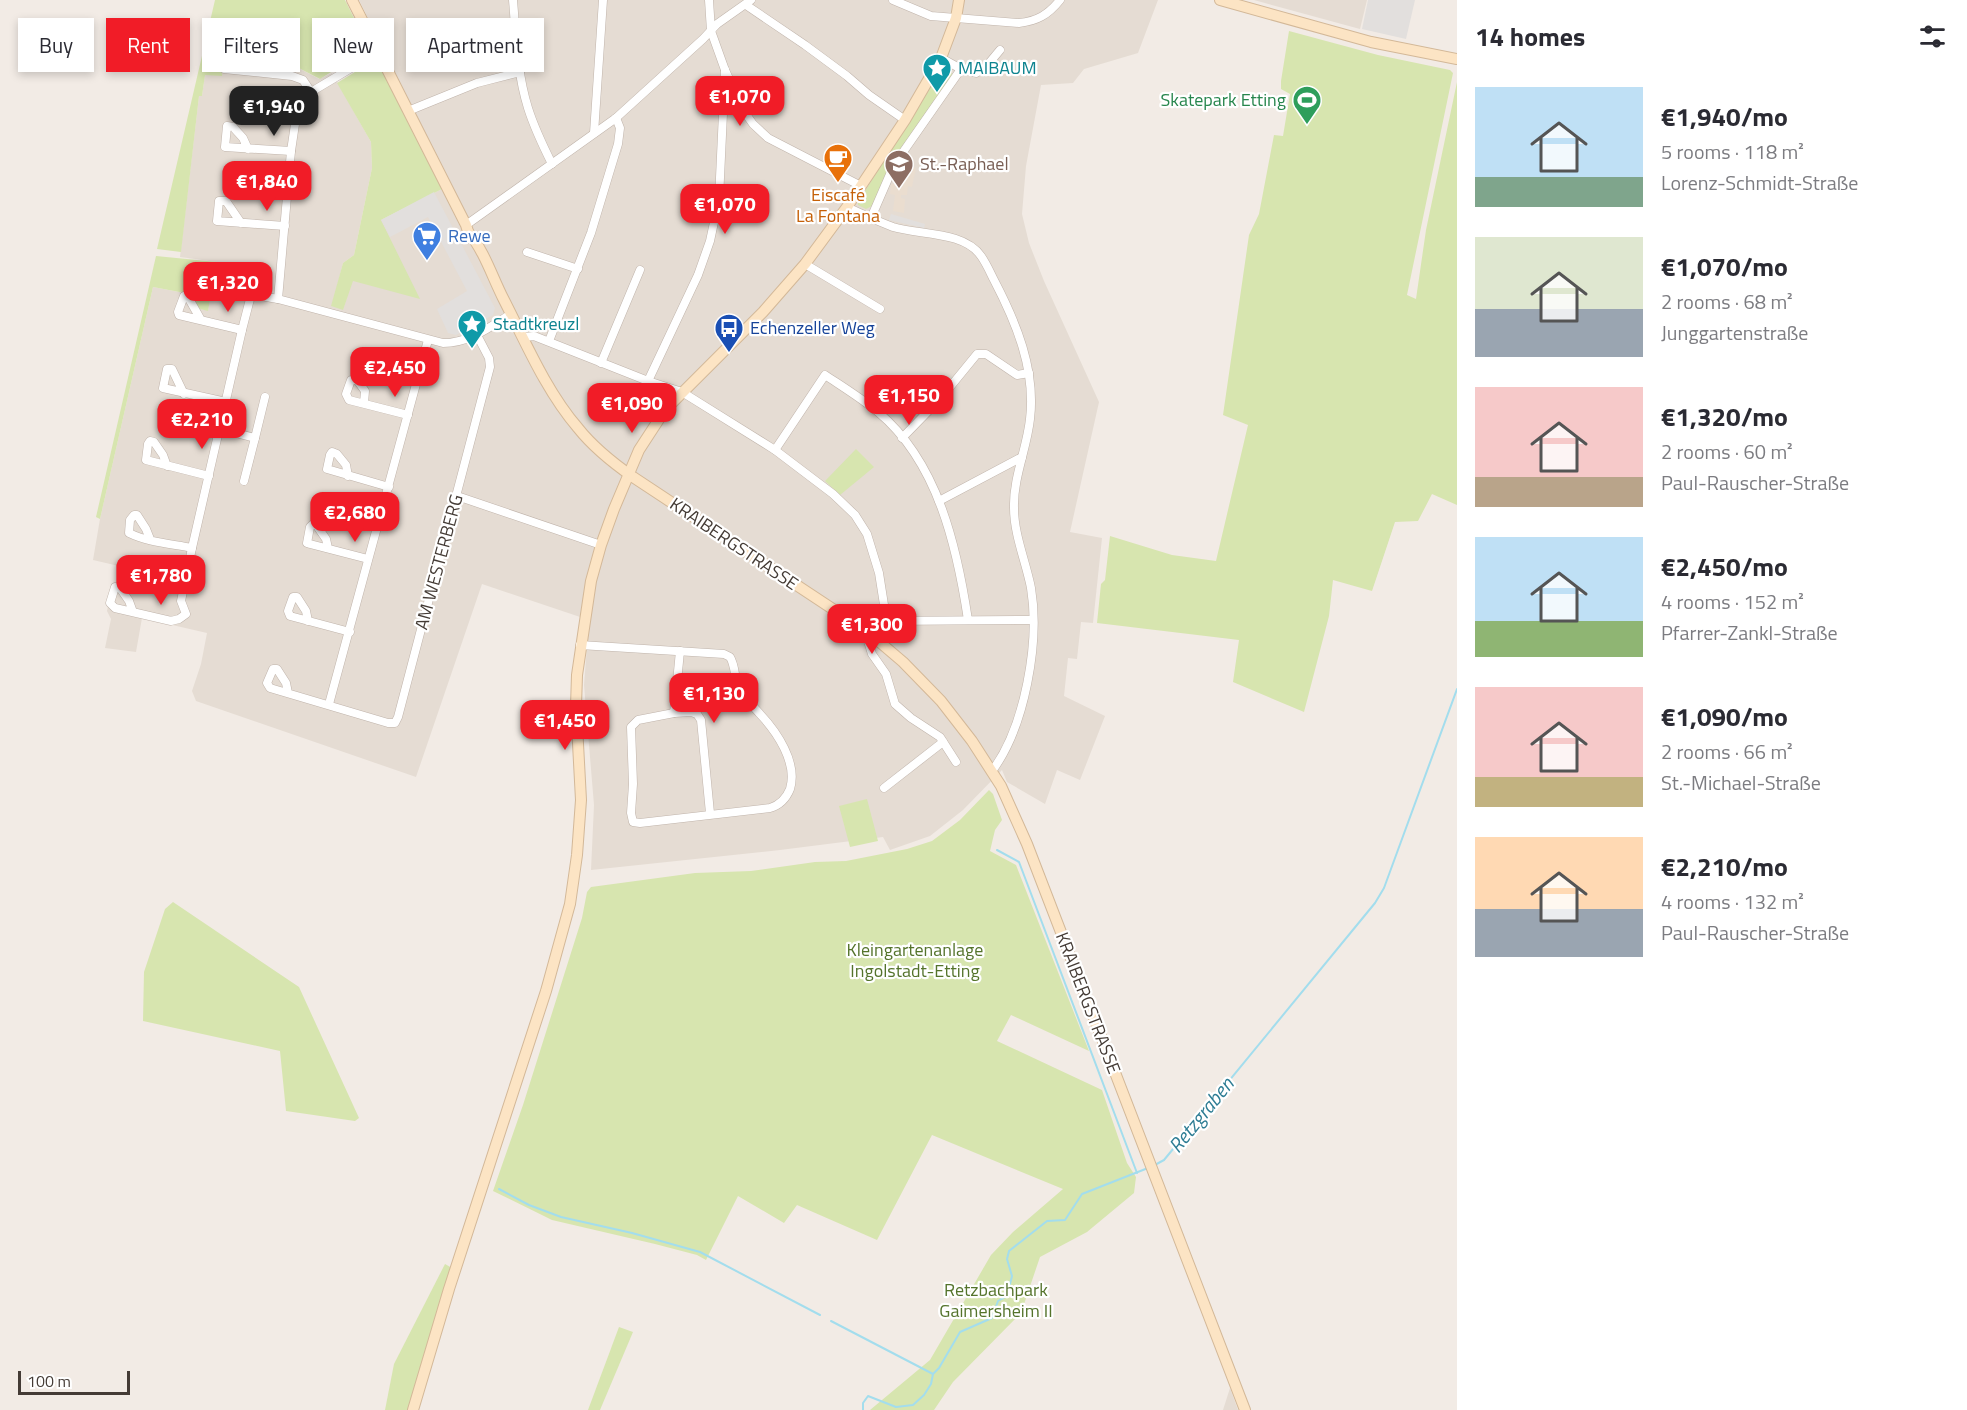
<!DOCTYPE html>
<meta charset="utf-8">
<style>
:root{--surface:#fff;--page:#f7f7f7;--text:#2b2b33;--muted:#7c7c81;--accent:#f11c27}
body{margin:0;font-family:"Titillium Web",sans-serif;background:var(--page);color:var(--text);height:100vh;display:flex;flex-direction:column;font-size:22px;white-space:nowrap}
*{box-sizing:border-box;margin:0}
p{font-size:20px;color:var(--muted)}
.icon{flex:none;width:33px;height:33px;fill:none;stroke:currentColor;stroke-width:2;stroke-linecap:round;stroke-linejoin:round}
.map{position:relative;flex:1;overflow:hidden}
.side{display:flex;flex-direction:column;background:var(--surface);width:510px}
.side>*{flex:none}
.banner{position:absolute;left:18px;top:18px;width:570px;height:54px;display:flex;gap:12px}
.scale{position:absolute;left:18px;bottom:15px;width:112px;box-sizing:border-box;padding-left:6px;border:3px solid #443b35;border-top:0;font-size:16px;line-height:21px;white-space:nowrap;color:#443b35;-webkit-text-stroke:4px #fff;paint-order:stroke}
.price{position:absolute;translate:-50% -51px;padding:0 14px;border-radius:12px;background:var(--accent);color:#fff;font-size:20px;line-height:39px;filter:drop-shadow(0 2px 3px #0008)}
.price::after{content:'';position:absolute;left:50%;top:36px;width:18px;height:14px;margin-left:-9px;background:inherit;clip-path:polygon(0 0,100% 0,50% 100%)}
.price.active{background:#222;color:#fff}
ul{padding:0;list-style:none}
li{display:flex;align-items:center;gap:18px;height:150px;padding:0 18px}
li span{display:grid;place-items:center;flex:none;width:168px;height:120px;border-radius:0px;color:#555}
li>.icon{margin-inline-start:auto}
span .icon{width:72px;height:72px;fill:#fffc;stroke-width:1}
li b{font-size:26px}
h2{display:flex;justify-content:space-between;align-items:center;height:72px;padding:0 18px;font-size:26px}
.tag{padding:0 21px;border-radius:0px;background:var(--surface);box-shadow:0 3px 9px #0003;font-size:21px;line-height:54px}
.tag.active{background:var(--accent);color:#fff}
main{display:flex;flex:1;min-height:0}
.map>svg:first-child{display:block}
</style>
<main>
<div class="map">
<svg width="1457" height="1410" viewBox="0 0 1457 1410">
<rect width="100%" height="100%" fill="#f2ebe5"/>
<!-- residential -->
<g fill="#e5dcd3">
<path d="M359,0H1158L1138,53L1084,69L1073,83L1041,85L1026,166L1022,214L1029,243L1044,281L1099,402L1070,532L1102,538L1093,623L1081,622L1077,659L1068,658L1064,696L1105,716L1080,780L1057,770L1045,804L1007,782L1002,770L963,810L930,836L890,850L883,837L780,850L591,870L594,805L584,685L589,620L482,584L416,777L196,701L192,691L201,664L207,633L142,618L136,652L105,648L111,619L107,611L113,584H119L123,567L93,560L100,519L153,287L190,294L200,309L208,310L217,262L180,257L199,96H202L205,74L223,60H238L289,63L319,79L332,73L371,142L372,168L354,255L343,263L332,306L343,309L352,281L381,220L444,188L380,42Z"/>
<path d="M1254,0H1367L1360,29Z"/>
<path d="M1230,1388L1238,1410H1223Z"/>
</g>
<!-- education -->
<path fill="#eaddcf" d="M903,167L916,168L912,187L908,186L907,195H901V198L905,199L904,213L893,211L895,195L890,194L891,184H896L897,176H902Z"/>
<!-- green -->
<g fill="#d7e5af">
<path d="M215,0H345L366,42L363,52L320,79L289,63L238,60H224L222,76L205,75L202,96H199L181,252L157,249Z"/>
<path d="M1289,31L1378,55L1450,70L1453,73L1407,295L1416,299L1426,230L1457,82V505L1432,494L1418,521L1395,522L1372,591L1333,580L1329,616L1304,712L1233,682L1239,640L1097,623L1101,584L1105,580L1110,536L1172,555L1216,561L1248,425L1223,415L1249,235L1259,214L1274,135L1283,136L1290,94L1281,89V81Z"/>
<path d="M380,63L444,188L381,220L420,299L353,281L343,310L331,306L343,263L354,255L372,168L371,142L337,83L368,64Z"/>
<path d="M943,68L950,70L953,76L904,145L885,176L872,206L866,209L858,205V202Z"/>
<path d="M156,256L217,262L208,311L200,309L190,294L153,287L100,519L96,517Z"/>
<path d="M856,449L874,467L840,495L825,481Z"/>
<path d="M989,790L993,794L1002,820L995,830L990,851L1016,865L1089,1051L1011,1015L997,1041L1102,1090L1127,1163L1136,1177L1134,1193L1087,1232L1040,1257L1021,1313L953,1382L934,1410H870L930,1360L991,1255L1013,1232L1063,1189L932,1135L877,1240L797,1205L784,1223L738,1196L706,1260L697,1255L655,1244L552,1220L493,1191L523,1105L582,918L587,892L591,887L695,873L751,871L815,862L846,861L907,849L932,841L960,820Z"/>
<path d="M867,799L878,841L850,847L839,806Z"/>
<path d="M173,902L299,987L359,1118L355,1121L286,1111L280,1051L143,1021L144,972L165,909Z"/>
<path d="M445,1264L452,1268L409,1410H385L394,1364Z"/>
<path d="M619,1327L633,1332L600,1410H588Z"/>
</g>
<!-- parking -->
<g fill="#e2dfdd">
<path d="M1368,0H1415L1406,39L1362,29Z"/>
<path d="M434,192L495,308L493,315L456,335L448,333L437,309L467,291L428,217L390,237L381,220Z"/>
<path d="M891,214L925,224L924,228L889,220Z"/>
</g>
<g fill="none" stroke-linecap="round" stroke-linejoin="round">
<!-- stream -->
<g stroke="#a3dded" stroke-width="2">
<path d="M997,850L1019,862L1137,1173"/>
<path d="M1153,1166L1164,1160L1375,903L1384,888L1457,689"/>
<path d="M499,1189L529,1205L561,1217L632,1233L700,1252L820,1315"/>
<path d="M831,1321L933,1374"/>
<path d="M863,1410V1403L868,1396L896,1407L913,1405L924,1395L931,1384L933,1374L939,1368L960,1332L992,1318L998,1301L1007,1296L1012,1276L1007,1259L1009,1251L1047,1221L1065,1220L1082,1194L1148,1168"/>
</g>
<!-- street casing -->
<g stroke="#c0b4ab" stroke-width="9">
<g id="street">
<path d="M513,0C516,36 517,73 528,108C534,127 543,146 552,164"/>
<path d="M709,0L711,31L725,70L743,110L753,124L768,138L861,186"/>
<path d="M893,0L931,16L1019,23C1037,21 1048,15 1060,0"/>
<path d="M746,5L805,45L847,76L869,95L905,120"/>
<path d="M224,69L292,76L303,80L311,92"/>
<path d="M961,69L976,73L985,68L1000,50"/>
<path d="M723,107L731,106L743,110"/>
<path d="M408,111L477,83L520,72"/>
<path d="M594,133L603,0"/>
<path d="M248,149L243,138L233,127L227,126L225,147L291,151"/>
<path d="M847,207C862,214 877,221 893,227C919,235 964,231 981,256C986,263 990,272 994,280C1016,322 1036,370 1030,419C1027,448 1013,478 1014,508C1014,535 1026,562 1031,588C1040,642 1025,727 992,771"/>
<path d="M871,218L894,165L961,69L941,58"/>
<path d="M241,223L226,201H219L217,221L285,226"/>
<path d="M466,225L616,118L703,39L717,24L751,0"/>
<path d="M527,252L578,269"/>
<path d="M805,264L880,309"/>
<path d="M278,299L291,151L298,104L311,92L378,52"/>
<path d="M201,320L188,297L184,296L178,312L179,315L242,330"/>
<path d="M524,337L534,336L648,381L682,392L775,450L833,494L855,515L867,534L879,573L885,611L881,621L869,633L868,641L872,654L886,674L895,704L911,718L940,737L956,762"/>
<path d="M549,341L591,233L618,144L620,128L616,118"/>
<path d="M601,363L640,270"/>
<path d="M648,381L698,275L710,241L719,199L725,70"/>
<path d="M184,394L172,369H167L163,388L226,402"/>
<path d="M364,403L365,391L357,380H351L346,394L349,400L408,415"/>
<path d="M220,429L255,438L265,397"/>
<path d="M902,438L941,398L977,354H986L1017,375L1029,373"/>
<path d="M775,450L825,375C843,387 861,398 878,412C938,462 957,547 968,620"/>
<path d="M167,466L163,455L154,442L150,441L148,444L146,460L209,476"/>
<path d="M348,476L346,465L337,454L332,452L330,455L327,469L389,487"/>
<path d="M244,481L255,438"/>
<path d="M457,496L601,545"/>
<path d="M939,501L1022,457"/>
<path d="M150,539L146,529L137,515H134L130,520L129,533C147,542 172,544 192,548"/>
<path d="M328,548L326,539L317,526L313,524L310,527L307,543L310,544L368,559"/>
<path d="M133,612L129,601L120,588L115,587L110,603L115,608L171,621L179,619L186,614L181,601L192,548L242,330L250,299L255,295L278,299L443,343C469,343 490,327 511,314"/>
<path d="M308,621L306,611L297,597H293L288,611L290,616L350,632"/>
<path d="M881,621L1033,620"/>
<path d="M580,645L724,654L730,657C736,667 734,679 739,689C744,698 753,706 760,714C777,732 798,763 790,789C786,799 780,805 770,808L640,823L633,822L631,813L633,784L631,727L638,720L674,713"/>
<path d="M680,651L674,713L691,712L697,714L701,720L710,813"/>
<path d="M288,693L286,683L277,669H273L267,683L270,688L388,723H395L398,717L490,367L489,358L477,335"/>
<path d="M329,704L428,340"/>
<path d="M884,788L943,742"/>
</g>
</g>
<!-- secondary casing -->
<g stroke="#d3b898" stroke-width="12">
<g id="secondary">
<path d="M352,0L466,225L470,238"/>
<path d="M1220,0L1371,42L1457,59"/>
<path d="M469,233C484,251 492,276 503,298C525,341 546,391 578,428C593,447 613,463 633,477L869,633L903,662L941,701L972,741L1001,786L1027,844L1245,1410"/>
<path d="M413,1410L449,1289L546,991L570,904L577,855L581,800L576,706L577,675L591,581L601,545L614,509L639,450L665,410L763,312L805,264L847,207L905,120L941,58L956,18L959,0"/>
</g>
</g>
<!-- street -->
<use href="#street" stroke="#fff" stroke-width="8"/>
<!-- secondary -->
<use href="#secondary" stroke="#fce4c4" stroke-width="10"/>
</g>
<!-- icons -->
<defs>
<g id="sight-pin" transform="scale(1.5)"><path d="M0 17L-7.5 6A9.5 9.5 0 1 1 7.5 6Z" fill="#0f9aa8" stroke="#fff"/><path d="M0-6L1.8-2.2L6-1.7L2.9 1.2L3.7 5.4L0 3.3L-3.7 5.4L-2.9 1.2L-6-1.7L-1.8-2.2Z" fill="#fff"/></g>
<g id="stadium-pin" transform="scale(1.5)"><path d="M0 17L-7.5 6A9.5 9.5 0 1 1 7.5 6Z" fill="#2e9e5b" stroke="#fff"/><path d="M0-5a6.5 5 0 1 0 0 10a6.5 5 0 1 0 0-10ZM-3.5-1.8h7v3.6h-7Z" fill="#fff"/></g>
<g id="cafe-pin" transform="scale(1.5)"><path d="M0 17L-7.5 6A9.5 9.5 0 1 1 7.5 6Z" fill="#e8710a" stroke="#fff"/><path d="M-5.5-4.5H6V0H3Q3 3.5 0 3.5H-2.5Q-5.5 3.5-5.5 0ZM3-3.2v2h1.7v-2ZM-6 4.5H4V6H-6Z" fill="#fff"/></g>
<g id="school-pin" transform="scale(1.5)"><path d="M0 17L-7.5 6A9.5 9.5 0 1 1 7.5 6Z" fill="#8d6e63" stroke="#fff"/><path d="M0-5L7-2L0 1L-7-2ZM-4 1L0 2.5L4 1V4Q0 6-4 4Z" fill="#fff"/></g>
<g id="supermarket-pin" transform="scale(1.5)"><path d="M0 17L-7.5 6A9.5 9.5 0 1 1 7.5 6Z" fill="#3f7fe0" stroke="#fff"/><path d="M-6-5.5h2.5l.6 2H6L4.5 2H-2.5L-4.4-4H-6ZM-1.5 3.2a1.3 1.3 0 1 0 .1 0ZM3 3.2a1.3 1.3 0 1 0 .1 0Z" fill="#fff"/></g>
<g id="bus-pin" transform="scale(1.5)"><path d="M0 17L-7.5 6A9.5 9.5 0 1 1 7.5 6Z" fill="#1a4fb4" stroke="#fff"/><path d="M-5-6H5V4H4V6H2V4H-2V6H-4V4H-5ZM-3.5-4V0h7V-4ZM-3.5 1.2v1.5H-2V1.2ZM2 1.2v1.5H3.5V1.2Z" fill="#fff"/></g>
</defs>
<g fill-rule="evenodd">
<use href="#sight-pin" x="937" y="68"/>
<use href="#stadium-pin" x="1307" y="100"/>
<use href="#cafe-pin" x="838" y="158"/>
<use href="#school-pin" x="899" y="164"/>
<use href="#supermarket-pin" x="427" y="236"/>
<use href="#sight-pin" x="472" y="324"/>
<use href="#bus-pin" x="729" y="328"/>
</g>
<g text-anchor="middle" stroke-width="4.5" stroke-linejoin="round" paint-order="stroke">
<!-- culture labels -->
<g font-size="18" fill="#0d838f" stroke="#fff" text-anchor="start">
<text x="958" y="74">MAIBAUM</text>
<text x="493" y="330">Stadtkreuzl</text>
</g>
<!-- leisure labels -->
<g font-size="18" fill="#27864d" stroke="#fff" text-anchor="end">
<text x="1286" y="106">Skatepark Etting</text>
</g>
<!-- education labels -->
<g font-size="18" fill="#785e54" stroke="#fff" text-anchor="start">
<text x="920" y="170">St.-Raphael</text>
</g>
<!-- food labels -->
<g font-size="18" fill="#c56008" stroke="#fff">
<text x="838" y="201">Eiscafé<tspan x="838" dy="21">La Fontana</tspan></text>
</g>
<!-- shop labels -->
<g font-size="18" fill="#366cbe" stroke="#fff" text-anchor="start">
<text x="448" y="242">Rewe</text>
</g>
<!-- transit labels -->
<g font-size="18" fill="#164399" stroke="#fff" text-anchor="start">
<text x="750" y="334">Echenzeller Weg</text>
</g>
<!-- street labels -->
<g font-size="18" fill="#443b35" stroke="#fff">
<text transform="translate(734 544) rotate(34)" y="6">KRAIBERGSTRASSE</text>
<text transform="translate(439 562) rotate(-75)" y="6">AM WESTERBERG</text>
<text transform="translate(1088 1003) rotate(69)" y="6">KRAIBERGSTRASSE</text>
</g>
<!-- park labels -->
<g font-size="18" fill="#54732b" stroke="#fff">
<text x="915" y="956">Kleingartenanlage<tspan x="915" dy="21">Ingolstadt-Etting</tspan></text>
<text x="996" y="1296">Retzbachpark<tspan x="996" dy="21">Gaimersheim II</tspan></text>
</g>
<!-- water labels -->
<g font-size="20" font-style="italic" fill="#2e7d94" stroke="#fff">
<text transform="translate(1201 1115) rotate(-51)" y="7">Retzgraben</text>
</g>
</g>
</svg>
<div class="scale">100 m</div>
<b class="price" style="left:740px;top:127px">€1,070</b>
<b class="price active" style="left:274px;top:137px">€1,940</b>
<b class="price" style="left:267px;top:212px">€1,840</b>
<b class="price" style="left:725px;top:235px">€1,070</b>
<b class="price" style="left:228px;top:313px">€1,320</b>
<b class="price" style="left:395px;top:398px">€2,450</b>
<b class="price" style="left:909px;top:426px">€1,150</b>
<b class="price" style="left:632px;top:434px">€1,090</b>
<b class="price" style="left:202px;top:450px">€2,210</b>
<b class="price" style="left:355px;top:543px">€2,680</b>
<b class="price" style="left:161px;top:606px">€1,780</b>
<b class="price" style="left:872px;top:655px">€1,300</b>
<b class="price" style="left:714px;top:724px">€1,130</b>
<b class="price" style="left:565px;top:751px">€1,450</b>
<div class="banner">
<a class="tag">Buy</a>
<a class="tag active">Rent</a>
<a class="tag">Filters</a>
<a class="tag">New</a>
<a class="tag">Apartment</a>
</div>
</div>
<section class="side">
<h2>14 homes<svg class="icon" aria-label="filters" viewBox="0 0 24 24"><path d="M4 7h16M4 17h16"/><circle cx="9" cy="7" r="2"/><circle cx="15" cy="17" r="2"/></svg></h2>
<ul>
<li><span style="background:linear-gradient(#bfe0f5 75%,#7fa58c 0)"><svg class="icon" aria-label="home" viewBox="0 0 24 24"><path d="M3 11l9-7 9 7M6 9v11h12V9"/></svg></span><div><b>€1,940/mo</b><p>5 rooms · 118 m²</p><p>Lorenz-Schmidt-Straße</p></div></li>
<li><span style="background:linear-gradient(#dfe7d0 60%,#9aa5b1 0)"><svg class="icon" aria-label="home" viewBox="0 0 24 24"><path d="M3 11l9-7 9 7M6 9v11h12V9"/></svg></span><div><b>€1,070/mo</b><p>2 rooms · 68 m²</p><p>Junggartenstraße</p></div></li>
<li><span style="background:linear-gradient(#f6c9c9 75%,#b9a48a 0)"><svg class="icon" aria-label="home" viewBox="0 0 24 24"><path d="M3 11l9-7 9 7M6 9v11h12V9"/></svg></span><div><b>€1,320/mo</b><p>2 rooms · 60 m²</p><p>Paul-Rauscher-Straße</p></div></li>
<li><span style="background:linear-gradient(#bfe0f5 70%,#8fb573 0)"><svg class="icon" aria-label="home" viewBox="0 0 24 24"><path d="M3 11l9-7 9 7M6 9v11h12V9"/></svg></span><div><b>€2,450/mo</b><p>4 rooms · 152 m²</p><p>Pfarrer-Zankl-Straße</p></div></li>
<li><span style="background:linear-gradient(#f6c9c9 75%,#c2b280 0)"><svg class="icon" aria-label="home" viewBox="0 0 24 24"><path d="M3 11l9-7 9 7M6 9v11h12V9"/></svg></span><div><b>€1,090/mo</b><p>2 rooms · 66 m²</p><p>St.-Michael-Straße</p></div></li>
<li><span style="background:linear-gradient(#ffd9b3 60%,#9aa5b1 0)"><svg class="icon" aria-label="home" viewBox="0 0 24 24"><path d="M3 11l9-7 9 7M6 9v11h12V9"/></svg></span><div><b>€2,210/mo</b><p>4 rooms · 132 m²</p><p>Paul-Rauscher-Straße</p></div></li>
</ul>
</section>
</main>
